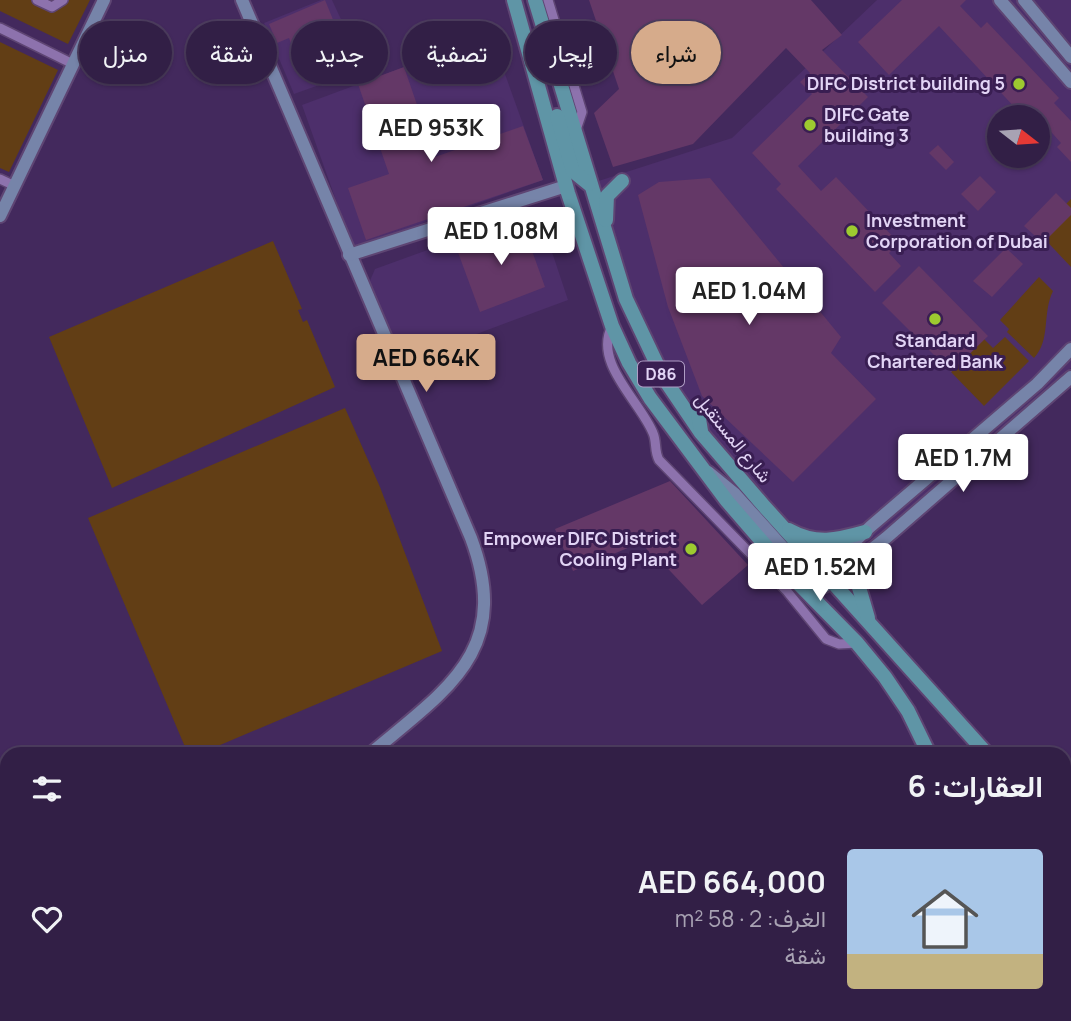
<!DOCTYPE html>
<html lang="ar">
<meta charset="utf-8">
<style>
:root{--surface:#321f46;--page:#3d2c51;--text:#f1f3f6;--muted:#a8a2b3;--line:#4d3d5f;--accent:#d6ab8b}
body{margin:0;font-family:Manrope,Vazirmatn,sans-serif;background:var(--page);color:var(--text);direction:rtl;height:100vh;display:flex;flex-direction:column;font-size:26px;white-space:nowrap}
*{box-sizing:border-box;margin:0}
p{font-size:23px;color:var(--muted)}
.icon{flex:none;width:38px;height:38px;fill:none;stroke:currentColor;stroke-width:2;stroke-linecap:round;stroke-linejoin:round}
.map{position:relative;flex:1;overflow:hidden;direction:ltr}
.side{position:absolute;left:0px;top:747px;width:1071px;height:275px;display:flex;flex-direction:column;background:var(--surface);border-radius:21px 21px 0 0;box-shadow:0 2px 5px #0004,0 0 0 2px var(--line);direction:rtl}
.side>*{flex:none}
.top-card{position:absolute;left:21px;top:21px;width:700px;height:63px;direction:rtl;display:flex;gap:14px}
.needle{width:46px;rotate:107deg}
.controls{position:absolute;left:987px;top:105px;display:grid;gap:14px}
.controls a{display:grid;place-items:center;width:63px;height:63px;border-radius:50%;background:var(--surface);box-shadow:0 2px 5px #0004,0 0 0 2px var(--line);font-size:35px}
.price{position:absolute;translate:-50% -60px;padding:0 16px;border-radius:7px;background:#fff;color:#222;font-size:23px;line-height:46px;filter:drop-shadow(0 2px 4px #0008)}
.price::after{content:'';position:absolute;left:50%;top:42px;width:21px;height:16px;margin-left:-10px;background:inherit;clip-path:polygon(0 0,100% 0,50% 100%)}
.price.active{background:var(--accent);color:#111}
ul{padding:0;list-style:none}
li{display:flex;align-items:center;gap:21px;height:175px;padding:0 28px}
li+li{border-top:2px solid var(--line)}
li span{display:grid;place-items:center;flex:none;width:196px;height:140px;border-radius:7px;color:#555}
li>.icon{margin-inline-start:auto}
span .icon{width:84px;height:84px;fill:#fffc;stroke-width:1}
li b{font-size:30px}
h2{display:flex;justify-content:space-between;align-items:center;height:84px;padding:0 28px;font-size:30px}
.chip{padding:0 24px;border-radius:32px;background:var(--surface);box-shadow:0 2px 5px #0004,0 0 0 2px var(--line);font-size:24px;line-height:63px}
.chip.active{background:var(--accent);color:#111}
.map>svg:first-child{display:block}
</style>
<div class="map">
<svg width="1071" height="1021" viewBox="0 0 1071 1021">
<rect width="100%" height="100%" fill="#43295d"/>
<!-- built -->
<g fill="#4d2f6b" fill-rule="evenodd">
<path d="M321,0H332L364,69L294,94L264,23Z"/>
<path d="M877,0H1071V368L822,587L684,424L648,368L622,307L583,186L732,138ZM999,117H1038V156H999Z"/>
<path d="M491,35L543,180L353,248L302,105Z"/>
<path d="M538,210L568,300L399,363L369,283L375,269Z"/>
</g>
<!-- green -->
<g fill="#623e15">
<path d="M0,0H90L68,44L0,11Z"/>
<path d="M0,42L58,70L9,172L0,168Z"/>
<path d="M1071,199V267L1038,232Z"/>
<path d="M273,241L302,309L298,310L303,322L307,320L335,387L112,488L49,337Z"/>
<path d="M1039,277L1053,291C1042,313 1051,340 1034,358L1007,332L1009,329L1000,320Z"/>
<path d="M1005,337L1029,361L984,406L951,372L984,339L993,348Z"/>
<path d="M345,408L380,487L442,651L199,754H188L88,518Z"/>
</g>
<!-- building -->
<g fill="#643867">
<path d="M325,0L341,39L330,44L332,47L298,63L289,38L277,43L269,24Z"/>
<path d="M589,0H811L842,35L822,50L868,97L798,166L821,191L836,177L899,243L889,253L901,266L875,292L776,189L781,184L752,153L812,94L800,82L810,73L786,48L693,144L613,167L594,113L619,89Z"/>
<path d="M902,0H966L960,6L981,28L987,22L1059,98L1054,103L1071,121V162L1057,147L1061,143L1038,117H1029L1021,109L1019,112L939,26L889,75L858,42Z"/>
<path d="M404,67L435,157L523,126L543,180L366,240L348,188L389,174L358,84Z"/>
<path d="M938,145L954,162L946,170L929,153Z"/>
<path d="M980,176L996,192L978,211L961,194Z"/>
<path d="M710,178L841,337L831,353L876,399L793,482L702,396L668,307L638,195L659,182Z"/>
<path d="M1056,193L1071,208V215L1043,243L1024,226Z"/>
<path d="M522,223L545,287L480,312L456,247Z"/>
<path d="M1006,248L1023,264L992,297L973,281Z"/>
<path d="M919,266L988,336L951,372L882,303Z"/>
<path d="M670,481L748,565L702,605L657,557L654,560L642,542L573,571L555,529Z"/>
</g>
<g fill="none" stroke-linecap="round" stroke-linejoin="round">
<!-- street casing -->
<g stroke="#5e4573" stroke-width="12">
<g id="street">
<path d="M37,0L52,7L63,0"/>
<path d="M548,0L582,112L575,133"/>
<path d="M0,28L73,64"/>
<path d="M0,179L15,186"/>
<path d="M612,326C593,363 640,401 653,433C657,442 654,451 659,460L786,590L826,639L839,644L857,643"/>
<path d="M459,1021L467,1015"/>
<path d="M472,1021L481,1015"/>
</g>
</g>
<!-- secondary casing -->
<g stroke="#5e4573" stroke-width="16">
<g id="secondary">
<path d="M242,0L471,538C513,651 447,689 370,754"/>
<path d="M1000,0L1071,82"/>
<path d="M1024,0L1071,57"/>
<path d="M0,216L104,0"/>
<path d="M349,255L566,186"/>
<path d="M708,472L735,494L814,582L825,586L886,538L1071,377"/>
<path d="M816,578L870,527L1037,384L1071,349"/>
<path d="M188,1021L191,1015"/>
</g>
</g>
<!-- primary casing -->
<g stroke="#5e4573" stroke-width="18">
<g id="primary">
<path d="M514,0L568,193L612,326L629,363L650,398L727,501L796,581L857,643L885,677L908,711L929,754"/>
<path d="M535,0L626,299L663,377L701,433L763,505L987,754"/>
<path d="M557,116L573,171L589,184"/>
<path d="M606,220L607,196L622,181"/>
<path d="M697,407L701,431"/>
<path d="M789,530C816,545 837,540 865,532"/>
<path d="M863,557L858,584L868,618"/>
<path d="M1064,837L1071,845"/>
<path d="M1071,923L1067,942L1071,966"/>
</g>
</g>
<!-- street -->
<use href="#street" stroke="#8d72ad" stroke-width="9"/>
<!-- secondary -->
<use href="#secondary" stroke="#7684a9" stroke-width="12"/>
<!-- primary -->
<use href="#primary" stroke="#5f95a6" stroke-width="14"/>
</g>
<!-- markers -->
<g fill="#9dca30" stroke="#391e52" stroke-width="2.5">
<circle cx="1019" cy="84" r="7"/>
<circle cx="810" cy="125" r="7"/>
<circle cx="852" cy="231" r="7"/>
<circle cx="935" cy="319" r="7"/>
<circle cx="691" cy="549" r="7"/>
</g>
<g text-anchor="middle" stroke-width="6" stroke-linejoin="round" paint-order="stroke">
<!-- shield labels -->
<rect fill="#391e52" stroke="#af9dc4" stroke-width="2" x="638" y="361.5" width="46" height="25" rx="5"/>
<g font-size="16" font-weight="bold" fill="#e2d4f5">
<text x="661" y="380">D86</text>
</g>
<!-- poi labels -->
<g font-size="18" font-weight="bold" fill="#e2d4f5" stroke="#391e52" text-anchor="end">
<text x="1005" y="90">DIFC District building 5</text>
<text x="824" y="121" text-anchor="start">DIFC Gate<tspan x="824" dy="21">building 3</tspan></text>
<text x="866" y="227" text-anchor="start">Investment<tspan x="866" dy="21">Corporation of Dubai</tspan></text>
<text x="935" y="347" text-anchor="middle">Standard<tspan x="935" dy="21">Chartered Bank</tspan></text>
<text x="677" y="545">Empower DIFC District<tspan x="677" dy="21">Cooling Plant</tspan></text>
</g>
<!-- street labels -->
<g font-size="18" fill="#e2d4f5" stroke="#391e52">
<text transform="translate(733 438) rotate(51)" y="6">شارع المستقبل</text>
</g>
</g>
</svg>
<div class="controls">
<a><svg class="needle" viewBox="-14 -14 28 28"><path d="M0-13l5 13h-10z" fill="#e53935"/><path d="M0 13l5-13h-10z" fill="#a8a2b3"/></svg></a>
</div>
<b class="price" style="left:431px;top:164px">AED 953K</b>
<b class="price" style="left:501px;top:267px">AED 1.08M</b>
<b class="price" style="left:749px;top:327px">AED 1.04M</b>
<b class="price active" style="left:426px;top:394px">AED 664K</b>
<b class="price" style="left:963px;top:494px">AED 1.7M</b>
<b class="price" style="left:820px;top:603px">AED 1.52M</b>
<div class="top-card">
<a class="chip active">شراء</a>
<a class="chip">إيجار</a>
<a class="chip">تصفية</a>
<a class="chip">جديد</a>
<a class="chip">شقة</a>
<a class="chip">منزل</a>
</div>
<section class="side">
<h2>العقارات: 6<svg class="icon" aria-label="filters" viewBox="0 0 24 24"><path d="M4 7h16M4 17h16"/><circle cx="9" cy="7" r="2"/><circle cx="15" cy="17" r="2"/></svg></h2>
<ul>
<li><span style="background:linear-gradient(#a9c7e8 75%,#c2b280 0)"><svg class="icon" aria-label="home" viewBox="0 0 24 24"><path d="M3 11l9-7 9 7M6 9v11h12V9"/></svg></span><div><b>AED 664,000</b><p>الغرف: 2 · 58 m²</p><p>شقة</p></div><svg class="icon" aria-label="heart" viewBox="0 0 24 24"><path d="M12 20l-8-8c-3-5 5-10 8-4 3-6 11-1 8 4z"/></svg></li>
</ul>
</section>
</div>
